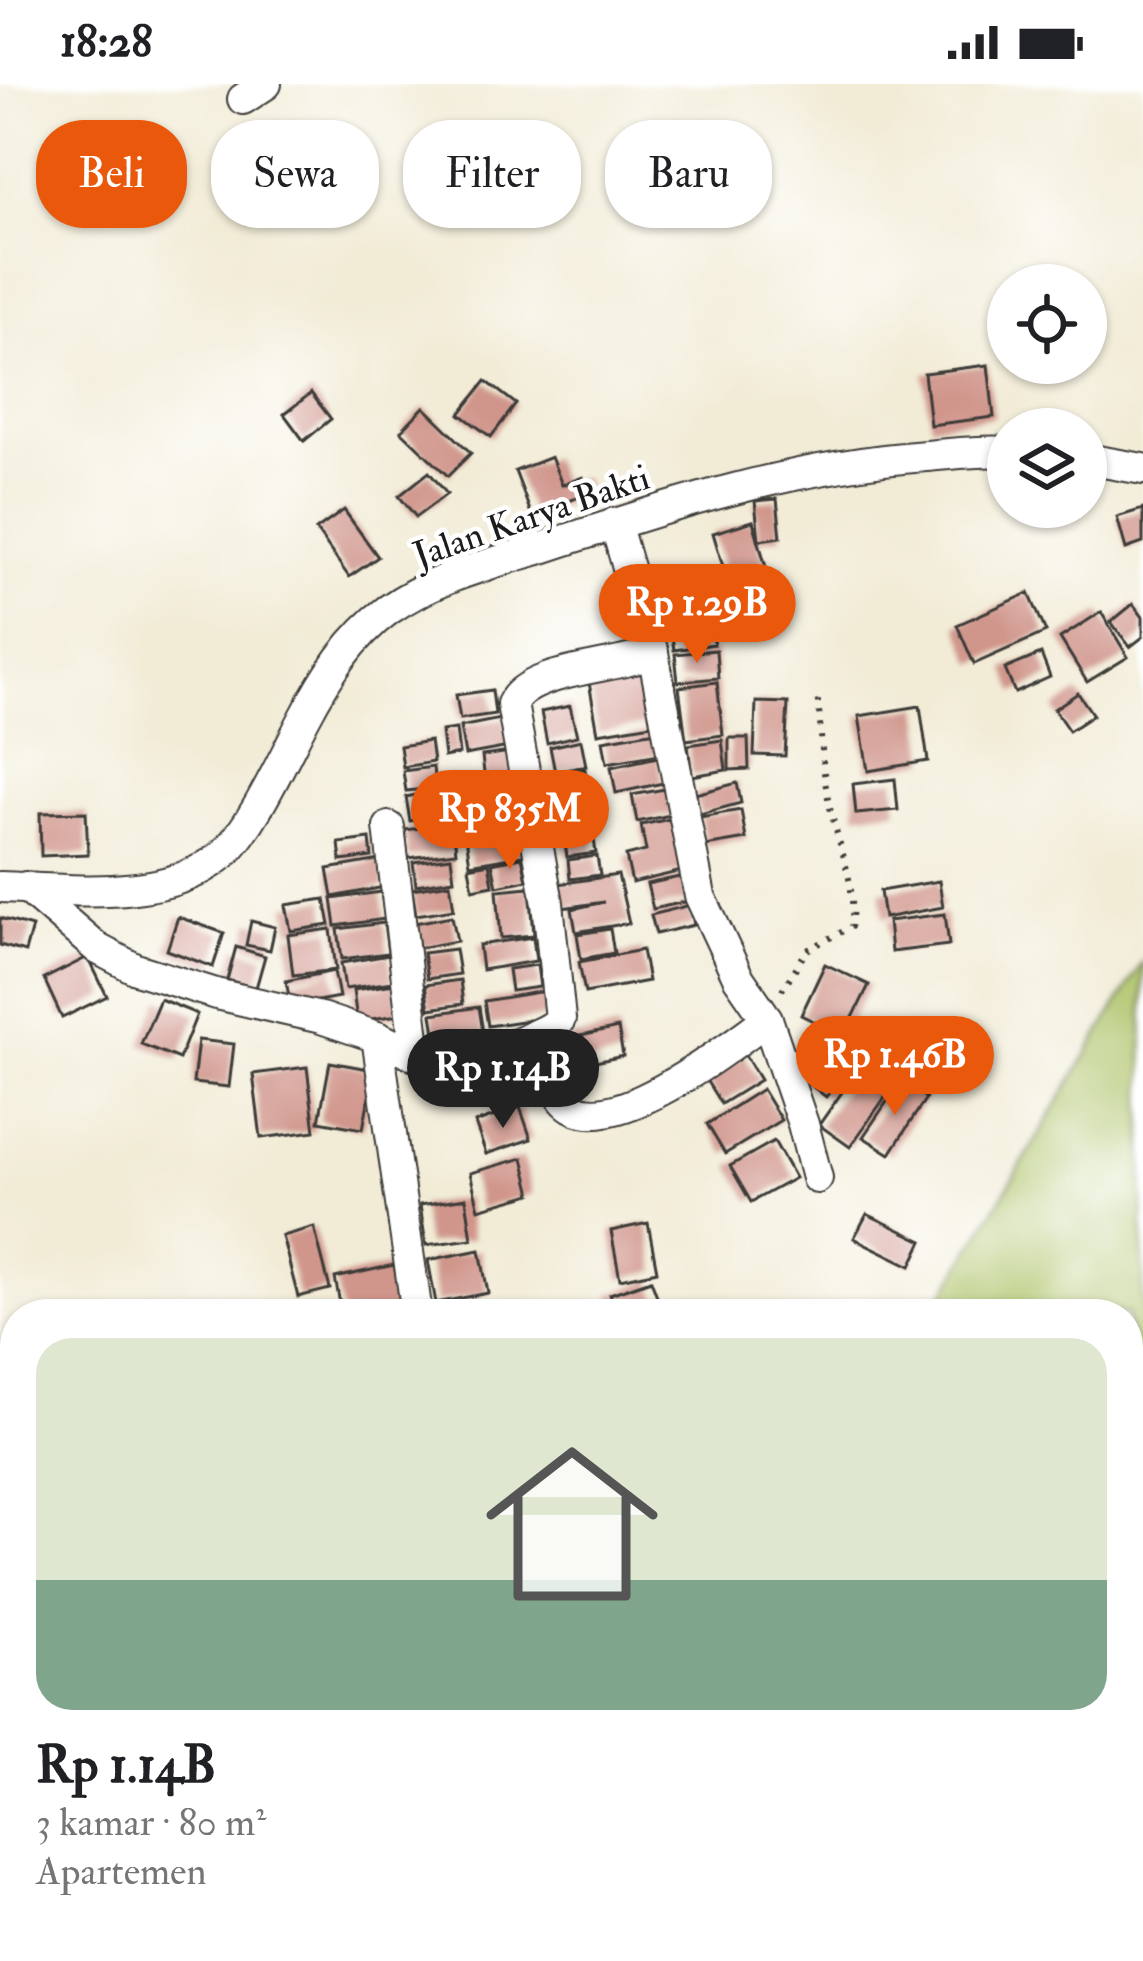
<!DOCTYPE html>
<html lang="id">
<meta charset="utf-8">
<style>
:root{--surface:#fff;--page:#f6f6f6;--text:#202124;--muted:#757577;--accent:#ea580c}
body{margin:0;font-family:"IM FELL Double Pica",serif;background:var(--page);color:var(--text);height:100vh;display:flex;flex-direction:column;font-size:45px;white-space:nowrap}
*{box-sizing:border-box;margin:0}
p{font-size:39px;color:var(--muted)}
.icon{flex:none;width:66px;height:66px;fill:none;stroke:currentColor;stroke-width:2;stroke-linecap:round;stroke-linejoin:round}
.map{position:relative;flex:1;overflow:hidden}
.side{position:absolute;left:0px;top:1215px;width:1143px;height:663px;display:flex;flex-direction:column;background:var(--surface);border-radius:48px 48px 0 0;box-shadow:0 3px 9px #0004}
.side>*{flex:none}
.guide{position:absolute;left:36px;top:36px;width:1071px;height:108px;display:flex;gap:24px}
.buttons{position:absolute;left:987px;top:180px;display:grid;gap:24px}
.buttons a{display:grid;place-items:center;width:120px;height:120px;border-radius:50%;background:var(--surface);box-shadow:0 3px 9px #0004;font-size:60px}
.price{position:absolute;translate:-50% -102px;padding:0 27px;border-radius:42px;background:var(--accent);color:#fff;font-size:39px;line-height:78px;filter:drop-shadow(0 3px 6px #0008)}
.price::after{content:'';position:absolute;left:50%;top:72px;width:36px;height:27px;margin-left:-18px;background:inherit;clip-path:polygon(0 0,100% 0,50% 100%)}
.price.current{background:#222;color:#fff}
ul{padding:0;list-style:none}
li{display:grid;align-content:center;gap:24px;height:636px;padding:0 36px}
li span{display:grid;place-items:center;height:372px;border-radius:36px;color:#555}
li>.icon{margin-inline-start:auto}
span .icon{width:216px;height:216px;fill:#fffc;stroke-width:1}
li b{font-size:51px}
.tag{padding:0 42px;border-radius:48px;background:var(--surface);box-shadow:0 3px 9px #0004;font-size:42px;line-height:108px}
.tag.current{background:var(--accent);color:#fff}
.status{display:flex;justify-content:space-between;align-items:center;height:84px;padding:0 60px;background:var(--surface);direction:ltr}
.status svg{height:33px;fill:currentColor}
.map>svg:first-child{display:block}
</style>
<div class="status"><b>18:28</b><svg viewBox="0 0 49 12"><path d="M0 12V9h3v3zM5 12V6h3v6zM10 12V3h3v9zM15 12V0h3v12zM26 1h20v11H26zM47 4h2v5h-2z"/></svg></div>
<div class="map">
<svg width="1143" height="1877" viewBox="0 0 1143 1877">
<rect width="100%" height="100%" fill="#fff"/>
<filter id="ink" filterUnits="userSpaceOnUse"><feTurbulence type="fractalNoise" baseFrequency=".00833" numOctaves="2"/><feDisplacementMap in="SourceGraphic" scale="24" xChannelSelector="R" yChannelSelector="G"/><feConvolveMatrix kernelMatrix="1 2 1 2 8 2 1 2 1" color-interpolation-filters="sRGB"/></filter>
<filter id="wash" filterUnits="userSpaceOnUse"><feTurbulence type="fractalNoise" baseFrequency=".004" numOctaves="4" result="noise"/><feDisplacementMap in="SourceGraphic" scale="48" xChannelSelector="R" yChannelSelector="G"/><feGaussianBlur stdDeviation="2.7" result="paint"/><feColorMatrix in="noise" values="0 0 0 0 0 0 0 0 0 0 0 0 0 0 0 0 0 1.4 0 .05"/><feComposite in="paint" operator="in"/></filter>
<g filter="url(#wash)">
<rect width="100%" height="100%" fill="#f2ecd7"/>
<!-- green -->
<path fill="#adc368" stroke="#647042" stroke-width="3" d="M1143,877V1391L1128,1382V1230H932Z"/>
<g id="blocks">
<!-- building -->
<g fill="#d0968c">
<path d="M988,281L994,333L930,341L924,289Z"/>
<path d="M486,297L516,320L491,353L460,330Z"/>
<path d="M311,309L331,335L304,357L284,330Z"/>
<path d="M424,323L471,369L448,392L401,347Z"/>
<path d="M551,373L562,401L583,393L589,409L532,432L515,387Z"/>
<path d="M429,388L447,410L416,433L399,412Z"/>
<path d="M777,415L781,453L759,456L755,417Z"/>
<path d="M1143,425V459L1126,465L1117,433Z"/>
<path d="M344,426L378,473L349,493L316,446Z"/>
<path d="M753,437L773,508L734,519L713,449Z"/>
<path d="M1029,509L1046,548L974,580L957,541Z"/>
<path d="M1133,520L1143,533V553L1130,563L1111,538Z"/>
<path d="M1101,528L1128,573L1087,598L1060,554Z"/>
<path d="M710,534L714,560L674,566L670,539Z"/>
<path d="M716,566L718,594L678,598L675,570Z"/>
<path d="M1041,570L1050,593L1015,609L1005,585Z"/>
<path d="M650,588L658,639L598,649L589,598Z"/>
<path d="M717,598L723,651L686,656L679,603Z"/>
<path d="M492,606L495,630L460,635L456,611Z"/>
<path d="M1078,609L1093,631L1069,647L1054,625Z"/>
<path d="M756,618L788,619L785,672L754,671Z"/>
<path d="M570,622L577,652L547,659L541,628Z"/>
<path d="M920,622L928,677L868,687L859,632Z"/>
<path d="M505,634L509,663L465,671L460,643Z"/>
<path d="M456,645L459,670L444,673L441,647Z"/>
<path d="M656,647L660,670L607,679L603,656Z"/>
<path d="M729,654H748L749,685L729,686Z"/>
<path d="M581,656L586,682L555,688L550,663Z"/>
<path d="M722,656L726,686L692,692L688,661Z"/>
<path d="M430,657L433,678L403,683L400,662Z"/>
<path d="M511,668L513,694L485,697L482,672Z"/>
<path d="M658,673L663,699L616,709L611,683Z"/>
<path d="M433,683L435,704L406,707L403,687Z"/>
<path d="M585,685L593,737L566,742L556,691Z"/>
<path d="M895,695L898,726L856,730L853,700Z"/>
<path d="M513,697L515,715L483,719L481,701Z"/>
<path d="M737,699L741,719L700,730L695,710Z"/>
<path d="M670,704L675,730L637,738L632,711Z"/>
<path d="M435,707L439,732L410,737L406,713Z"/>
<path d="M516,721L518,741L493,745L490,726Z"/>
<path d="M741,726L746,755L705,762L700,733Z"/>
<path d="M86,728L88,770L41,772L40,729Z"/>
<path d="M675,734L686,786L632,799L626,772L646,767L641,741Z"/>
<path d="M453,740L456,768L408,774L405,746Z"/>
<path d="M592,741L596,769L567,773L563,745Z"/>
<path d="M523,743L528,770L470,780L466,753Z"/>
<path d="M370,755L372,773L341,777L339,759Z"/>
<path d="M597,772L600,791L570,795L568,776Z"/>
<path d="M451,773L454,795L416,801L413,778Z"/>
<path d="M522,773L527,796L497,802L492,779Z"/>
<path d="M380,776L384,803L333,813L328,785Z"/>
<path d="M489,779L493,801L473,805L469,783Z"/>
<path d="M618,791L629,839L576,848L572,825L604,818L562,824L558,800Z"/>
<path d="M684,792L689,817L653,825L647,800Z"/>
<path d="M939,797L943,823L884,834L880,807Z"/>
<path d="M450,799L454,825L416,831L412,805Z"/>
<path d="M530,803L534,851L501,854L497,806Z"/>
<path d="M381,808L385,835L336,842L332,815Z"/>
<path d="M325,815L330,841L291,847L286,821Z"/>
<path d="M690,821L694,841L656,850L651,831Z"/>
<path d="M945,830L949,861L891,868L888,837Z"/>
<path d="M452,832L457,857L419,864L415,839Z"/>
<path d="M178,833L224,849L213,883L167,866Z"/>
<path d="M0,834L32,843L25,868L0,861Z"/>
<path d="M251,837L275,843L270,866L246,861Z"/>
<path d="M384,839L388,869L342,875L338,845Z"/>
<path d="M331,845L336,886L293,891L288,851Z"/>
<path d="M610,845L614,869L581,875L577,850Z"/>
<path d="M533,853L536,877L482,886L479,861Z"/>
<path d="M236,863L265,872L256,904L227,896Z"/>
<path d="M455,865L459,890L427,895L423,869Z"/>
<path d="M642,866L648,897L585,909L579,878Z"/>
<path d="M389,871L392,898L345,905L341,879Z"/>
<path d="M88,873L107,912L62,934L44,895Z"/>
<path d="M825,880L869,901L844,952L801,931Z"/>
<path d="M537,881L540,903L511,907L508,885Z"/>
<path d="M334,887L339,913L291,922L286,897Z"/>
<path d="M460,896L463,920L429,925L425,901Z"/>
<path d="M395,900L399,931L357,937L353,906Z"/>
<path d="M551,906L555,932L488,942L484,917Z"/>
<path d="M160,915L197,930L179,975L141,960Z"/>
<path d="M479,923L485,961L438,968L432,930Z"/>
<path d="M618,944L623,972L577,982L571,954Z"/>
<path d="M823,951L855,977L826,1013L794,988Z"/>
<path d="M198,956L234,960L229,1003L193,999Z"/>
<path d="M745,971L760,996L721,1020L706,996Z"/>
<path d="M330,978L374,986L363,1045L319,1037Z"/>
<path d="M861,981L893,1002L850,1063L819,1041Z"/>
<path d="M307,983L315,1047L261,1054L253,990Z"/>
<path d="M901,997L926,1014L890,1070L863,1053Z"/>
<path d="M762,1005L781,1036L725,1070L707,1040Z"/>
<path d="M520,1023L531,1055L486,1070L475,1039Z"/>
<path d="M774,1057L795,1094L751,1118L730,1082Z"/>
<path d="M523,1074L532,1110L479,1125L470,1089Z"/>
<path d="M466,1114L472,1155L426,1161L420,1121Z"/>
<path d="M867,1130L923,1157L911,1182L854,1154Z"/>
<path d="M648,1139L657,1187L620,1195L611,1147Z"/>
<path d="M314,1143L330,1205L298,1213L282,1152Z"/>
<path d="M480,1166L488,1209L436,1219L428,1176Z"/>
<path d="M394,1181L403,1225L382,1230H342L335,1194Z"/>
<path d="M651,1196L660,1220L632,1230H617L610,1210Z"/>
<path d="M622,1863H662L682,1877H617L614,1875Z"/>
</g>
</g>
</g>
<g filter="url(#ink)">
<use href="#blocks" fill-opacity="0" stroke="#3c3b38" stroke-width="3"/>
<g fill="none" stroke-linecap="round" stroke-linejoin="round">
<!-- minor casing -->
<g stroke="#3c3b38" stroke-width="34">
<g id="minor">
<path d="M243,15L266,0"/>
<path d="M1086,375L1143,385"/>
<path d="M653,569L700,812L738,893L767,935"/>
<path d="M389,743L416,971"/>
<path d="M0,803C68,805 164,819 221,772C252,746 285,670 305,633C326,593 351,553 388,526C434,493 494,479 548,462C671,421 796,381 926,372C953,370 981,366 1008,368"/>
<path d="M26,803L98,865L136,885L216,910L321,934L377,953L417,1230"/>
<path d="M377,953C398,962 422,978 446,978C473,979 499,960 527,968C555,976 550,1010 572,1023C617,1051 731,962 767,935L803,1040L817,1094"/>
<path d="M498,967C516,957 550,949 560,935L548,819L512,620C528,585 614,585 653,569L615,439"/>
</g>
</g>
<!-- path -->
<path stroke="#3c3b38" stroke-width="6" stroke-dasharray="3 9" stroke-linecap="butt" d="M782,906L807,866L851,843C858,800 836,756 828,714C821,680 822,645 817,611"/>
<!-- minor -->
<use href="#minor" stroke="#fff" stroke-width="30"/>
</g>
</g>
<g text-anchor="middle" stroke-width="9" stroke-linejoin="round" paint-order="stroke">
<!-- street labels -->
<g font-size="36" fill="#1c1c1c" stroke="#fff">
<text transform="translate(531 431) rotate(-19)" y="13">Jalan Karya Bakti</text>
</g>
</g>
</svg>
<div class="buttons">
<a><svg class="icon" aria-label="locate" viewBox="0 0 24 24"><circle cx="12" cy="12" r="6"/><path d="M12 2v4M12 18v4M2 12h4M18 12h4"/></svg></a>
<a><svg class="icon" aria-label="layers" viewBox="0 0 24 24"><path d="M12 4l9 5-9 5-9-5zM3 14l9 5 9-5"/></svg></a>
</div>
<b class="price" style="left:697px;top:582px">Rp 1.29B</b>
<b class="price" style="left:510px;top:788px">Rp 835M</b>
<b class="price" style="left:895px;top:1034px">Rp 1.46B</b>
<b class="price current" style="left:503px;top:1047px">Rp 1.14B</b>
<div class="guide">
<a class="tag current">Beli</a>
<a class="tag">Sewa</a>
<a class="tag">Filter</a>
<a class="tag">Baru</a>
</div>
<section class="side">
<ul>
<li><span style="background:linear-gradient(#dfe7d0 65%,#7fa58c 0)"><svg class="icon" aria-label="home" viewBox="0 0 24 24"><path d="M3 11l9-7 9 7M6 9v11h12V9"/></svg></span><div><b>Rp 1.14B</b><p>3 kamar · 80 m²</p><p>Apartemen</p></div></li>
</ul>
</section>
</div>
